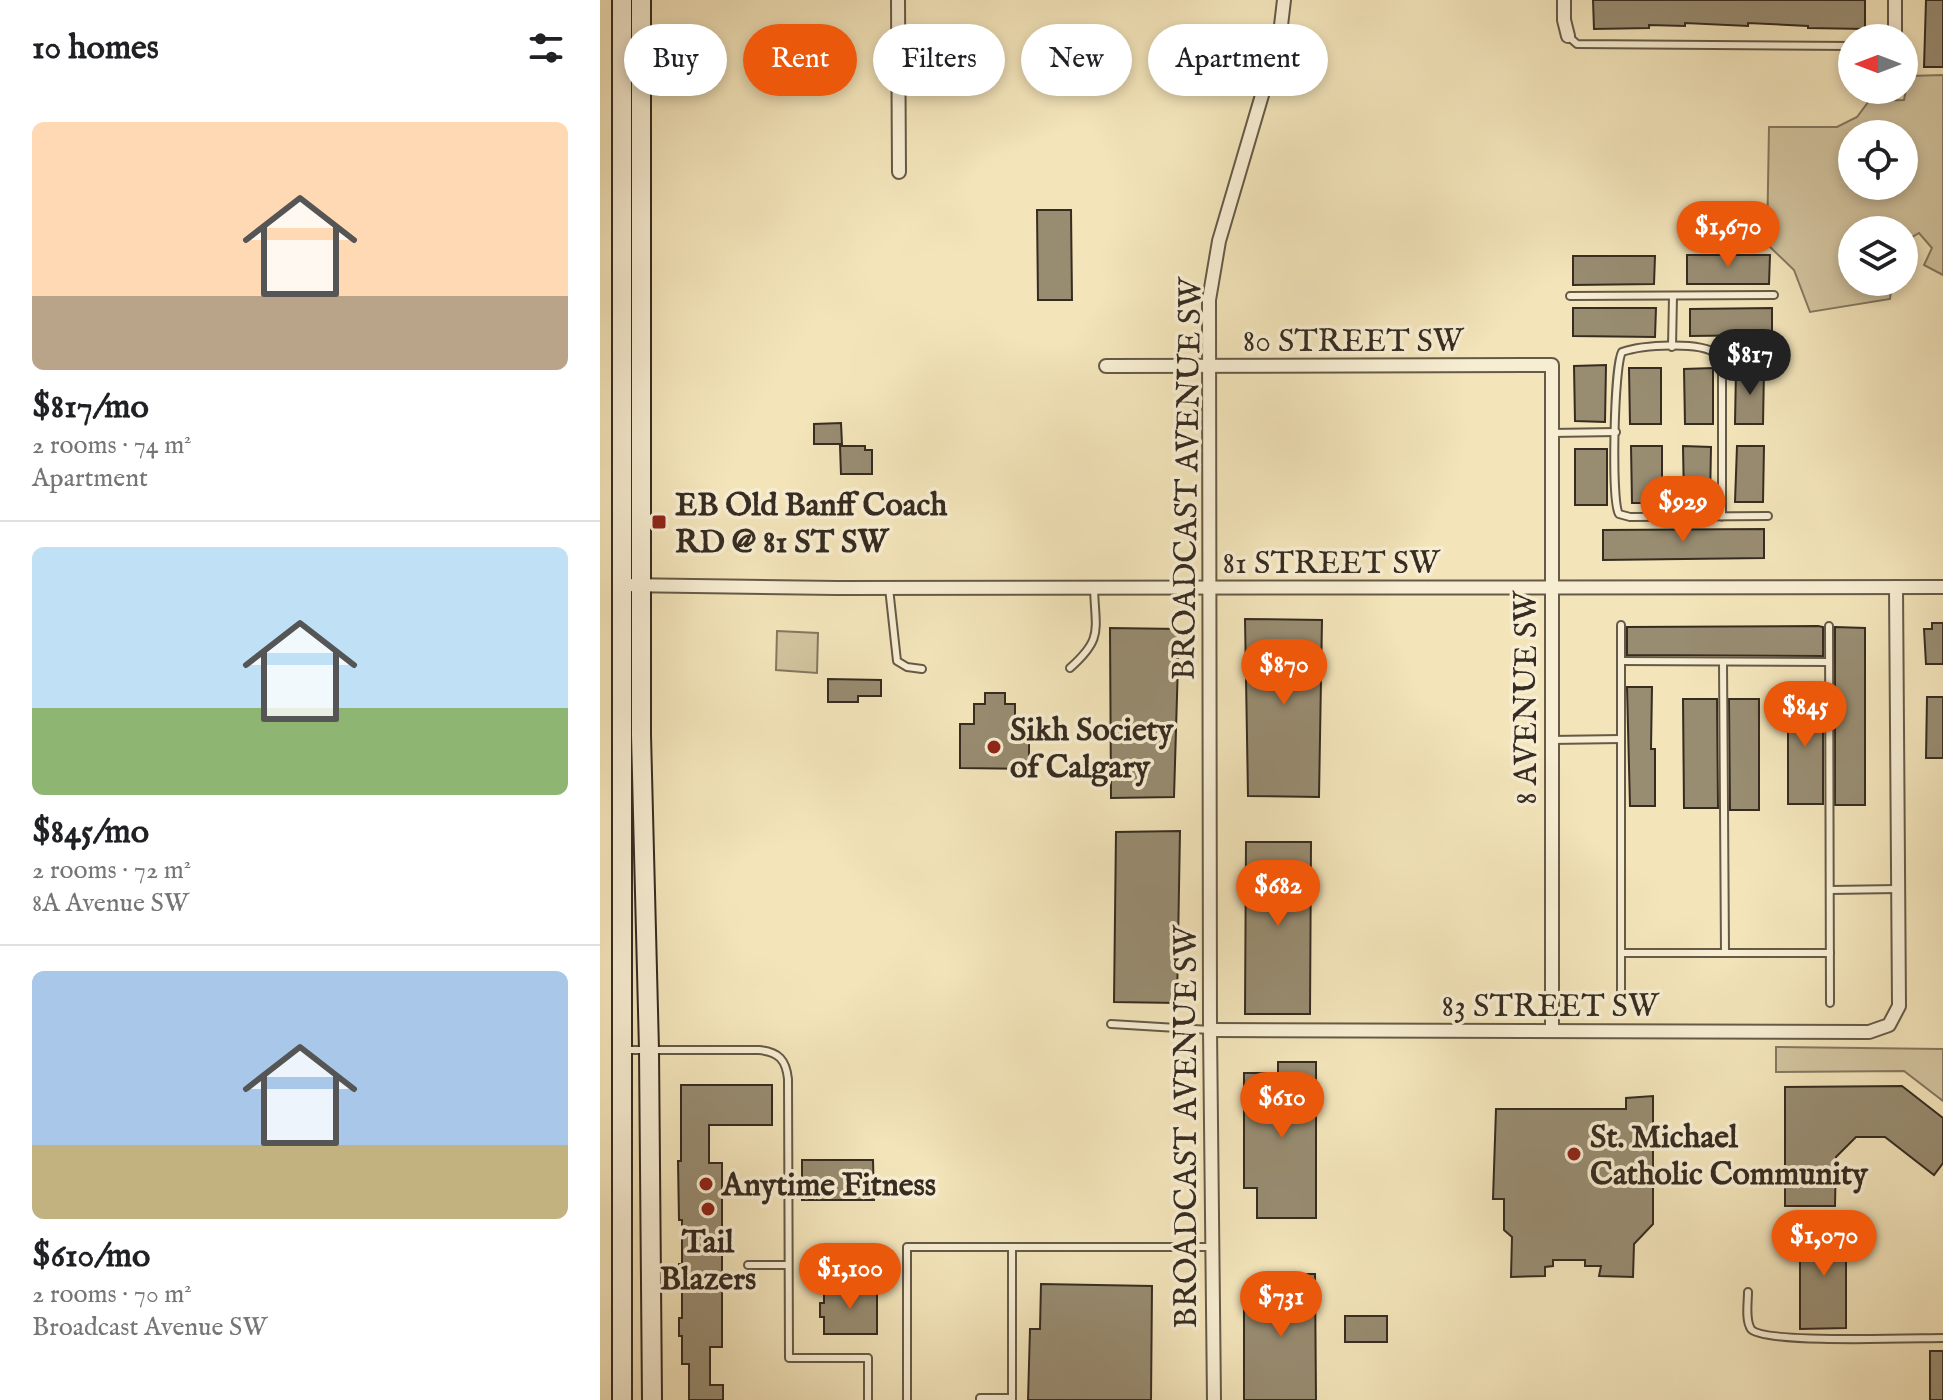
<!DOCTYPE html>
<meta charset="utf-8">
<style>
:root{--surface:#fff;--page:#f6f6f6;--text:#202124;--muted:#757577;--line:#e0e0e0;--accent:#ea580c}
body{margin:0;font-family:"IM FELL English",serif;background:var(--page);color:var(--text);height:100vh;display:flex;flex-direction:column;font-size:30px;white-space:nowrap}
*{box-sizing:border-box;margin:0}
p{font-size:26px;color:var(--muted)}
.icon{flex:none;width:44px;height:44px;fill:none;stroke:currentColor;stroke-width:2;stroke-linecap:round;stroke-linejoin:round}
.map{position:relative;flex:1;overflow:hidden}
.sheet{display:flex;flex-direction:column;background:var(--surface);width:600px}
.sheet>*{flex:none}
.hud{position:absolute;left:24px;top:24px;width:760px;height:72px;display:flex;gap:16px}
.needle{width:52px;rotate:270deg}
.tools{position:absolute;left:1238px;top:24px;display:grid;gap:16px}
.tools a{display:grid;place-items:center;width:80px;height:80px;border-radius:50%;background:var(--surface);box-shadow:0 4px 12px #0003;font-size:40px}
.price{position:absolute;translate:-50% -68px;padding:0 18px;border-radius:28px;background:var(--accent);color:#fff;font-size:26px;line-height:52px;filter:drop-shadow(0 2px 4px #0008)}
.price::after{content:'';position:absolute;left:50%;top:48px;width:24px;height:18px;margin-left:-12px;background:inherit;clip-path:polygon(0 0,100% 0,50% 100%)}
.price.current{background:#222;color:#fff}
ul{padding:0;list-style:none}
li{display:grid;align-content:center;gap:16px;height:424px;padding:0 32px}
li+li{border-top:2px solid var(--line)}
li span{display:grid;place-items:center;height:248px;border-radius:12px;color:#555}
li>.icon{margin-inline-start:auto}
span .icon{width:144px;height:144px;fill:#fffc;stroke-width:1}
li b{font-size:34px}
h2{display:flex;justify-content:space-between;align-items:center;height:96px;padding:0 32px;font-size:34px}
.pill{padding:0 28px;border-radius:36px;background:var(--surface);box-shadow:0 4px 12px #0003;font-size:28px;line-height:72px}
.pill.current{background:var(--accent);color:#fff}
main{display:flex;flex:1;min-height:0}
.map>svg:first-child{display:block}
</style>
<main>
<section class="sheet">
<h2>10 homes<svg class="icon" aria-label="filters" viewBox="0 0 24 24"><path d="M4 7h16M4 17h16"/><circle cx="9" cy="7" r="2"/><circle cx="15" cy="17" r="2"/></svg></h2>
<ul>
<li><span style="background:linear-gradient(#ffd9b3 70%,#b9a48a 0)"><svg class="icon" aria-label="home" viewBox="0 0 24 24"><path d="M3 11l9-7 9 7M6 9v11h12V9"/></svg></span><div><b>$817/mo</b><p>2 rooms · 74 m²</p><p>Apartment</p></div></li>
<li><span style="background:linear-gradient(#bfe0f5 65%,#8fb573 0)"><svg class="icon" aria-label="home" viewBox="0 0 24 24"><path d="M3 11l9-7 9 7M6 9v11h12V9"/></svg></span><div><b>$845/mo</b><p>2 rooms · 72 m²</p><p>8A Avenue SW</p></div></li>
<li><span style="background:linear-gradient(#a9c7e8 70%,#c2b280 0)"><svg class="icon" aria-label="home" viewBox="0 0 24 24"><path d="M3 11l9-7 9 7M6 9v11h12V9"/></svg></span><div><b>$610/mo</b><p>2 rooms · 70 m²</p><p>Broadcast Avenue SW</p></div></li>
</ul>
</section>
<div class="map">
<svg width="1343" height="1400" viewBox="0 0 1343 1400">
<rect width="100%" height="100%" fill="#f3e4ba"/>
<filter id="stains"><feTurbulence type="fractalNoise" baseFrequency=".0025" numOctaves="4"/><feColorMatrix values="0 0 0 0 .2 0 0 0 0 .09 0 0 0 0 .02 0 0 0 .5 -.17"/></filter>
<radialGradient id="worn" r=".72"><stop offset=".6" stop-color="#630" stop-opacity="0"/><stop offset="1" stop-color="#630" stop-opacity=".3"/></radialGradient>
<!-- green -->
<g fill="#d3c5a0" stroke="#847860" stroke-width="2" fill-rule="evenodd">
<path d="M1343,75V275L1324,265L1332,248L1319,233L1304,242V230H1252V282H1292L1290,299L1210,312L1194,270L1167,244L1169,127H1237L1257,117L1269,101L1304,100L1309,76ZM1252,134H1304V186H1252Z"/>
<path d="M177,631L218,633L217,673L176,670Z"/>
<path d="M1176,1047L1343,1049V1101L1304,1071L1176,1072Z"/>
</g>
<!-- building -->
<g fill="#988c71" stroke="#362c21" stroke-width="2">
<path d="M993,0H1265V29L1208,28V26L1148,23V26L1085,23V26L1049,25V28L994,29Z"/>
<path d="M1326,0H1343V67H1324Z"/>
<path d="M437,210H471L472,300H438Z"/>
<path d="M1087,255H1170L1169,284H1087Z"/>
<path d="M973,256H1055L1054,284L973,285Z"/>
<path d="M973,308H1056L1055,337L973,336Z"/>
<path d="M1172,308V335L1090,336V309Z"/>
<path d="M1006,365L1005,422L975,421L974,366Z"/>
<path d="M1029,368H1061V424H1030Z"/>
<path d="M1113,368V424H1085L1084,369Z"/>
<path d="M1136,370H1164L1163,424H1135Z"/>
<path d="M241,423L242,444H214V424Z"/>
<path d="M240,446H265V450H272V474H241Z"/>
<path d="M1031,446H1062V503H1032Z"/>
<path d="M1083,446L1111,447L1110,501L1084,502Z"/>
<path d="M1137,446H1164L1163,502H1135Z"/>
<rect x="975" y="449" width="32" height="56"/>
<path d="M1164,529V558L1003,560V530Z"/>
<path d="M645,619L722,620L719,797L648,796Z"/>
<path d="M1332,623H1343V664H1326L1324,629H1332Z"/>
<path d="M1218,626L1223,627V656L1027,655V627Z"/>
<path d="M1235,627L1265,628V805H1235Z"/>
<path d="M510,628L579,629L574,797L511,798Z"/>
<path d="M228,679L281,680V696H258V702H228Z"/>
<path d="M1027,687H1052L1051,749H1055V806H1030Z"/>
<path d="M385,693H405V704H415V725H429V769L360,768V724H374V704H385Z"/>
<path d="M1188,693L1223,694V804H1188Z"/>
<path d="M1327,697H1343V758H1326Z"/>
<path d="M1083,699H1117L1118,808H1084Z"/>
<path d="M1129,699H1159V810H1130Z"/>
<path d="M580,831L577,1003L514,1002L516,832Z"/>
<path d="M646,842H711L710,1014H645Z"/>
<path d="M678,1062H716V1218H657V1188H644V1073H678Z"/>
<path d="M81,1085H172V1125H109V1163H122V1347H110V1385H123V1400H89V1364H82V1336H79V1318H82V1282H79V1264H82V1220H79L78,1161H81Z"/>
<path d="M1302,1086L1343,1118V1163L1334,1175L1285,1137H1256L1236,1157L1235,1206H1185V1087Z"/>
<path d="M1053,1096V1224L1034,1244L1033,1277L999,1276L1001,1266H985V1260H953V1266L945,1267V1276L911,1277L912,1237L904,1230V1199H893L896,1109H1026V1098Z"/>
<path d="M202,1160H273L274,1200H202Z"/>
<path d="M1200,1231H1253V1259H1246V1328L1200,1329Z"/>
<path d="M658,1274H715L716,1400H644V1303H658Z"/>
<path d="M441,1284L552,1286L551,1400H428L430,1329H440Z"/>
<path d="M224,1289H277V1334H224V1317H220V1303H224Z"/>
<rect x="745" y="1316" width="42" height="26"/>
<rect x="1330" y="1351" width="13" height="49"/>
</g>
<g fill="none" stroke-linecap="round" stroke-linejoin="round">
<!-- service casing -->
<g stroke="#655a47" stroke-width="10">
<g id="service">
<path d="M968,36L977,44L1252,46"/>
<path d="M970,296L1174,295"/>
<path d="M1072,347L1073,296"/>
<path d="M951,433L1016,432"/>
<path d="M1122,517V366L1117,354C1100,341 1042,345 1022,352C1014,366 1011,502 1019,514L1030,517L1168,516"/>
<path d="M289,588L297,661L307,667L322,669"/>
<path d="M1021,625V1009"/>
<path d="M1229,626L1230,1003"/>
<path d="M1021,661L1229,662"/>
<path d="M1123,662L1125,953"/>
<path d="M470,668C504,638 495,630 494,587"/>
<path d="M951,740L1021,739"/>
<path d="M1230,890L1297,889"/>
<path d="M1021,953H1230"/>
<path d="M511,1024L610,1030"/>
<path d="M26,1050H159C179,1052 186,1060 188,1079L189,1358H268V1400"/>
<path d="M148,1265H188"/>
<path d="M1148,1292C1148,1303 1145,1320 1151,1329C1162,1344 1317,1338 1343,1338"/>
<path d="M307,1400V1247H412"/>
<path d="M380,1400V1398H412"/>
<path d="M412,1400V1247H611"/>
</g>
</g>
<!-- minor casing -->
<g stroke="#655a47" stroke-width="16">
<g id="minor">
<path d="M298,0L299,172"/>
<path d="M964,0V20L968,36"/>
<path d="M1295,0V38"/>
<path d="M506,366L952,365V1030"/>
<path d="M23,585L237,588L1343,587"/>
<path d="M610,1030L1269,1032L1289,1025L1299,1006L1296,587"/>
<path d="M614,1400L610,1030L609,300L619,241L680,34L684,0"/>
</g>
</g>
<!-- secondary casing -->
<g stroke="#362c21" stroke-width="22">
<g id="secondary">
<path d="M22,0V1400"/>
<path d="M41,0V735L49,1050L52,1400"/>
</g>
</g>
<!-- service -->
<use href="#service" stroke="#f7edd2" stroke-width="6"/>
<!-- minor -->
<use href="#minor" stroke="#f7edd2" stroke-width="12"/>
<!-- secondary -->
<use href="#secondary" stroke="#f7edd2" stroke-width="18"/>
</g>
<!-- markers -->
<g fill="#8f2418" stroke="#f7edd2" stroke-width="3">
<rect x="51" y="514" width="16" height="16" rx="4"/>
<circle cx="394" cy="747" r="8"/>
<circle cx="974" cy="1154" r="8"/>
<circle cx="106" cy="1184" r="8"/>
<circle cx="108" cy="1209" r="8"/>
</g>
<g text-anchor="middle" stroke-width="7" stroke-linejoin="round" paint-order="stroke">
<!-- street labels -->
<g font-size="32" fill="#362c21" stroke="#f7edd2">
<text x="753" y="351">80 STREET SW</text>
<text transform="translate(586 479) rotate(-89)" y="11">BROADCAST AVENUE SW</text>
<text x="731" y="573">81 STREET SW</text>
<text transform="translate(925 698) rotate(-90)" y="11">8 AVENUE SW</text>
<text x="950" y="1016">83 STREET SW</text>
<text transform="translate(585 1127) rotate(-90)" y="11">BROADCAST AVENUE SW</text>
</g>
<!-- poi labels -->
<g font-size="32" font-weight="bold" fill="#362c21" stroke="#f7edd2" text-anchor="start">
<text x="75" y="515">EB Old Banff Coach<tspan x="75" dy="37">RD @ 81 ST SW</tspan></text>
<text x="410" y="740">Sikh Society<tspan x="410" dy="37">of Calgary</tspan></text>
<text x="990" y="1147">St. Michael<tspan x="990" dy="37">Catholic Community</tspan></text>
<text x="122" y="1195">Anytime Fitness</text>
<text x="108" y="1252" text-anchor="middle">Tail<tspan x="108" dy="37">Blazers</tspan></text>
</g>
</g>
<rect width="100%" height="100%" filter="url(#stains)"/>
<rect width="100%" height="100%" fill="url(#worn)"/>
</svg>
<div class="tools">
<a><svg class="needle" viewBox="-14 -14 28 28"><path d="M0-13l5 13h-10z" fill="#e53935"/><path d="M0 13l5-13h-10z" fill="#757577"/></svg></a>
<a><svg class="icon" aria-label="locate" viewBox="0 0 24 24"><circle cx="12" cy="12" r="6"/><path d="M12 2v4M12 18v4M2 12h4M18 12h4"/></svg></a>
<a><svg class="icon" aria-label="layers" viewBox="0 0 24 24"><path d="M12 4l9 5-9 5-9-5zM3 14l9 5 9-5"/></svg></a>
</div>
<b class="price" style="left:1128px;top:269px">$1,670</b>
<b class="price current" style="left:1150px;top:397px">$817</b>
<b class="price" style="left:1083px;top:544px">$929</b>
<b class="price" style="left:684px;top:707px">$870</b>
<b class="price" style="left:1205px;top:749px">$845</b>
<b class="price" style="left:678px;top:928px">$682</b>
<b class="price" style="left:682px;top:1140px">$610</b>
<b class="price" style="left:1224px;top:1278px">$1,070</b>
<b class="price" style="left:250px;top:1311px">$1,100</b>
<b class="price" style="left:681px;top:1339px">$731</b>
<div class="hud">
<a class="pill">Buy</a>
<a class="pill current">Rent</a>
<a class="pill">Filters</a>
<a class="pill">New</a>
<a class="pill">Apartment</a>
</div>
</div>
</main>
